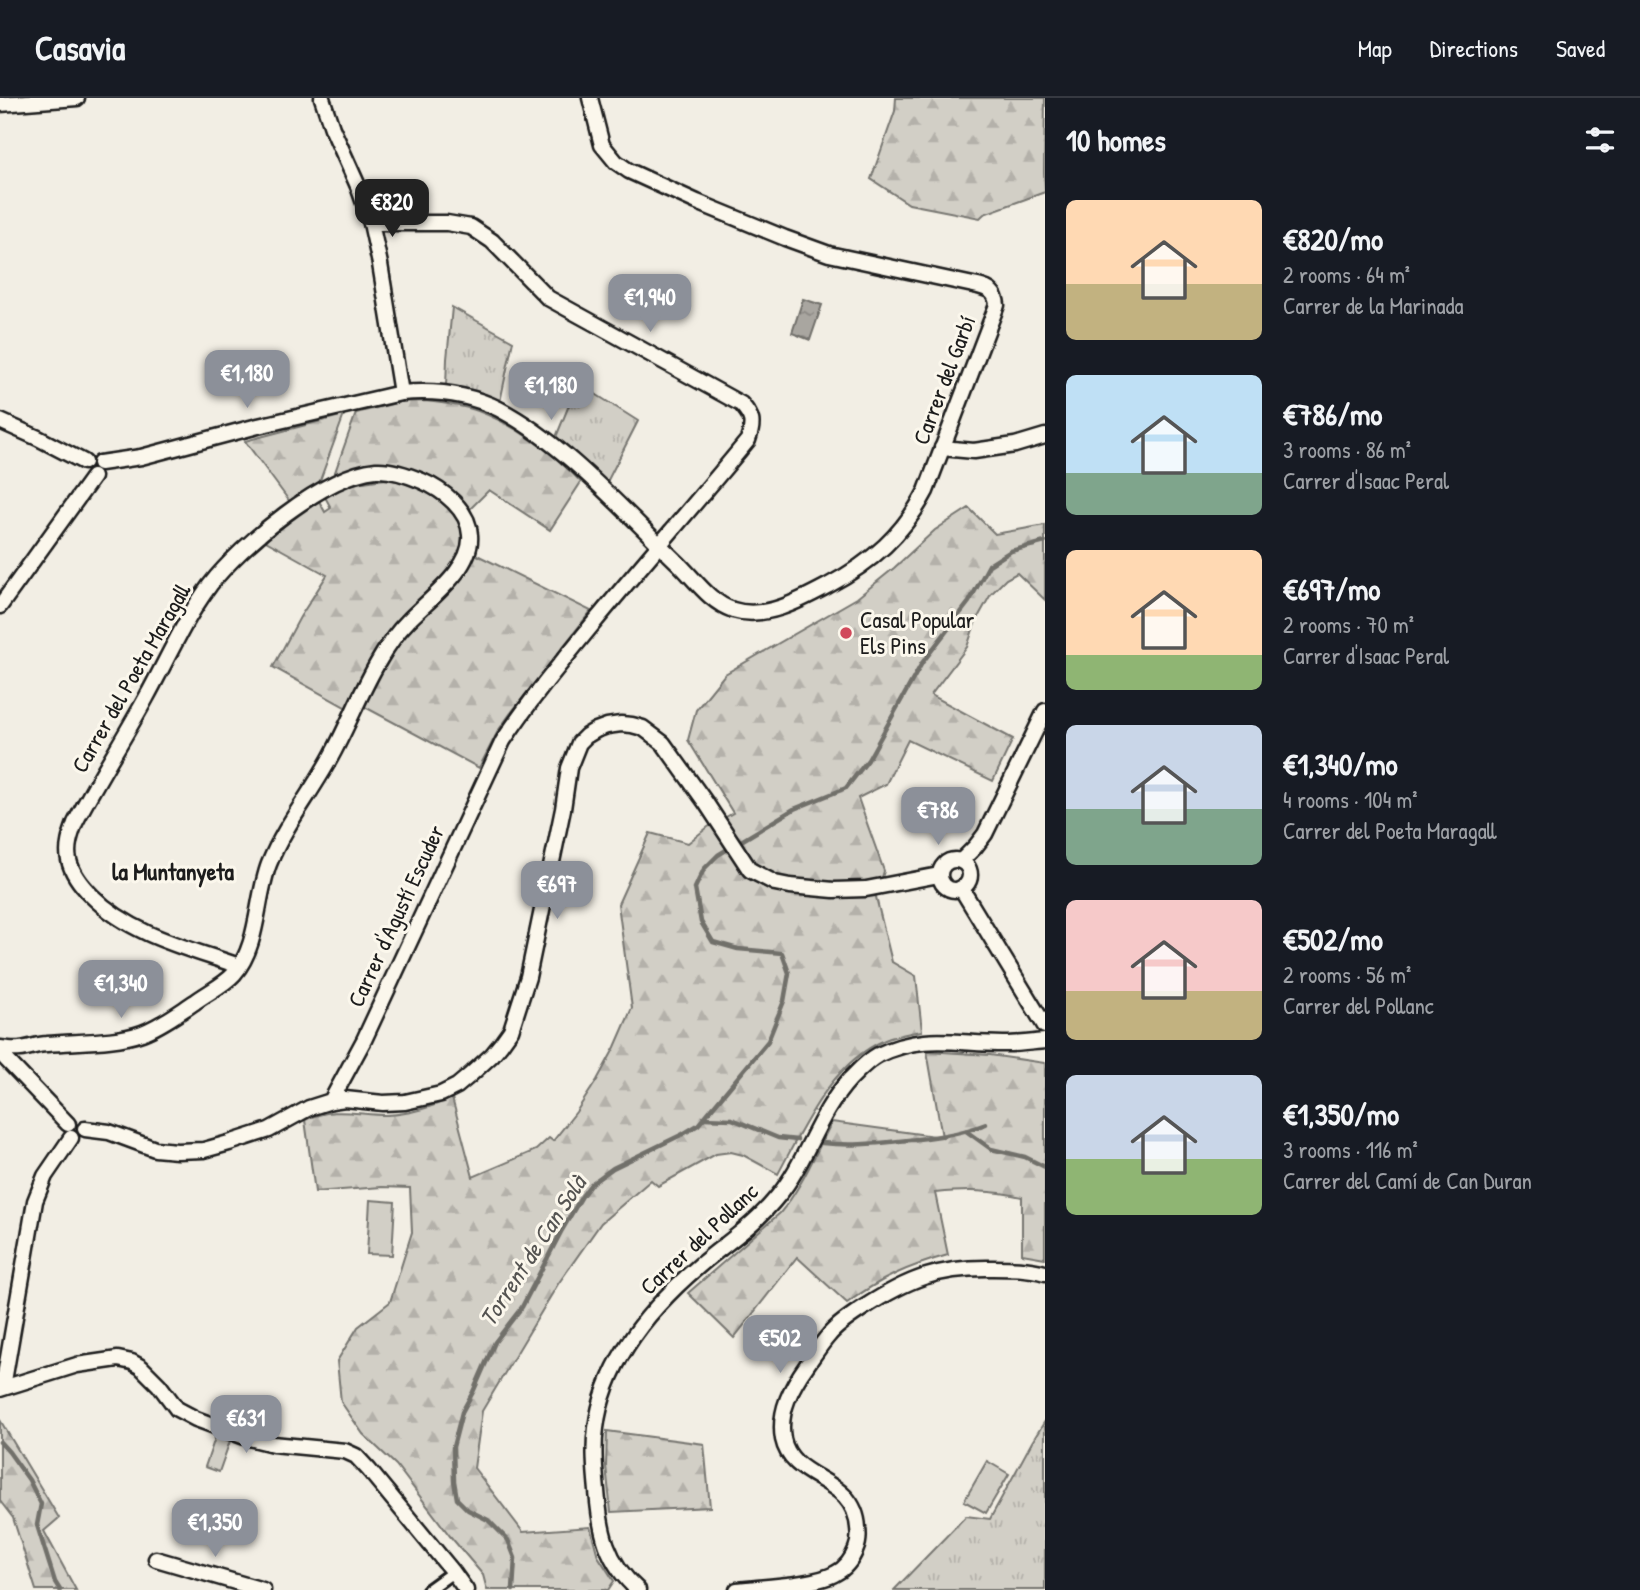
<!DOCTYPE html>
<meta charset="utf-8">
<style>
:root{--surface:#171b24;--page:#242831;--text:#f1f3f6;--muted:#9ea1a6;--line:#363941;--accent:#8c9099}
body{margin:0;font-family:"Patrick Hand",sans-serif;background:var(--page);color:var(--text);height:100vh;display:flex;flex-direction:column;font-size:26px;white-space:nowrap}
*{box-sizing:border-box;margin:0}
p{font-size:23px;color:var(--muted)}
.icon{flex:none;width:38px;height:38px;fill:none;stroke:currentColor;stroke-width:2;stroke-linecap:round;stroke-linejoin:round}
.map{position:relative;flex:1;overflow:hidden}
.drawer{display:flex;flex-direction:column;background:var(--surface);width:595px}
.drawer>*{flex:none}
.price{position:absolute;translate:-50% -60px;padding:0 16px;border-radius:14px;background:var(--accent);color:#fff;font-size:23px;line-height:46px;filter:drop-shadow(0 2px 4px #0008)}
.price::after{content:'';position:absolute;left:50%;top:42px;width:21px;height:16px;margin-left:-10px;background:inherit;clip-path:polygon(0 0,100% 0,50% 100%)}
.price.current{background:#222;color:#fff}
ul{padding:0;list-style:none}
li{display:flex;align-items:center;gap:21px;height:175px;padding:0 21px}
li span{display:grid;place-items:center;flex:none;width:196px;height:140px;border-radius:10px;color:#555}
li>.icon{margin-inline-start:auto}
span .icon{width:84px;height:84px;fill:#fffc;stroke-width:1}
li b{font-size:30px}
h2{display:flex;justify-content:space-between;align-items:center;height:84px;padding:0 21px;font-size:30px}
header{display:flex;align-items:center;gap:42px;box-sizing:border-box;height:98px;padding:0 35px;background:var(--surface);border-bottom:2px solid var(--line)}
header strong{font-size:33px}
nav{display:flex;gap:38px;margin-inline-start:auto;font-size:24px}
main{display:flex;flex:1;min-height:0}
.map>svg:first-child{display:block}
</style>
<header>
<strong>Casavia</strong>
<nav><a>Map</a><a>Directions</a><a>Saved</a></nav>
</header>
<main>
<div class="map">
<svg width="1045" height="1492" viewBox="0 0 1045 1492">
<defs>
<pattern id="grass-tufts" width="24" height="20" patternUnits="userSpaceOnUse" patternTransform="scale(1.75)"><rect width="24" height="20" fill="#d2cfc6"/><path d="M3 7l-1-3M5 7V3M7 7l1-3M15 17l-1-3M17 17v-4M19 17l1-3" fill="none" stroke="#b4b1aa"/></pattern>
<pattern id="forest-firs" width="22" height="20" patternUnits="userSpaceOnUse" patternTransform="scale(1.75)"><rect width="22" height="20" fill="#d2cfc6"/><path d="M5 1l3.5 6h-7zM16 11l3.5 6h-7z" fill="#b4b1aa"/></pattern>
<pattern id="water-ripples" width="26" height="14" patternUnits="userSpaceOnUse" patternTransform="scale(1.75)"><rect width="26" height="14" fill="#a9a6a0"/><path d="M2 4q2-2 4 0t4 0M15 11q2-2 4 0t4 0" fill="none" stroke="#898682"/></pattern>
</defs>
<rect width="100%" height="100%" fill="#f2eee4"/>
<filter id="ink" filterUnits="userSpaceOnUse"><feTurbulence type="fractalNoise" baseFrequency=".0143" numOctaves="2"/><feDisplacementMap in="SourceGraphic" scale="14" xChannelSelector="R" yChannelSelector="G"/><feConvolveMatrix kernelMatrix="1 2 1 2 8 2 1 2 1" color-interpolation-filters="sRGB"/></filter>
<g filter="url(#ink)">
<!-- grass -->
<g fill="url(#grass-tufts)" stroke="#777671" stroke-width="2">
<path d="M452,209L513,243L500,304L475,294L446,288L447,261Z"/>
<path d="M578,285L638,323L607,384L556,339Z"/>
<path d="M1045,1323V1492H894L966,1418L990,1421L1032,1344Z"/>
</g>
<!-- forest -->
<g fill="url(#forest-firs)" stroke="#777671" stroke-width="2">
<path d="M896,0H1045L1044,74L1045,94L984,116L980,120L909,106L871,81L895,13Z"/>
<path d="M425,303C443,305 461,307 478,313C516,327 553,355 581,384L550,432L489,392L469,412C434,368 385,355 334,377L356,315L400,304Z"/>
<path d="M344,317L319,385L290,404L245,343Z"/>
<path d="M386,381C414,383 473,413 463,449C456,474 417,502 400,522C378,548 362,579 347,610L273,569L300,519L327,477L264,442L319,403L325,414L331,410L325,399C350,385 358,384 386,381Z"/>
<path d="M969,410L995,436L1045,427V502L1017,475L1006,481L991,496L976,523L967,549L931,597L1013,641L993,683L908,642L886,686L858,700L884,773L876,799L892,864L916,878L922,933C910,935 897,937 885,942C831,965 804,1028 778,1076L743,1057L731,1054L716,1056L658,1088L651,1082L601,1125L558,1186L482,1313L474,1370L523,1434L590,1429L598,1458L614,1483L608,1492H487L483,1477L450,1438L396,1367L363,1336L341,1304L337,1263L358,1229L390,1204L412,1134L410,1090L382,1089L315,1094L305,1022C334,1008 357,1017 387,1017C411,1016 431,1009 452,1000L473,1079L536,1052L549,1040L553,1043L576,1014L597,982L615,949L632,910L618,806L650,735L688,745L708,729L733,715L688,642L696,612L725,576L857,500L894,470L935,432Z"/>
<path d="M475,456L591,513L510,616L498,633L479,670L363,608C377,581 391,552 411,529C430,508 465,482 475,456Z"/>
<path d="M927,953L990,957L1045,965V1160L1022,1156V1099C991,1092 966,1092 935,1095L948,1157C909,1168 881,1180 847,1205L797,1159L734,1240L688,1195L780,1115C803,1088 815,1055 832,1024L942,1039Z"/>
<path d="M0,1322L59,1420L44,1433L76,1492H36L13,1420L0,1403Z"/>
<path d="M607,1333L704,1346L710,1409L611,1414L606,1368Z"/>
</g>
<!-- pitch -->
<g fill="#d2cfc6" stroke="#777671" stroke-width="2">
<path d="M370,1102L395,1104L392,1157L367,1156Z"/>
<path d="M216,1337L230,1343L219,1374L205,1369Z"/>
<path d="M987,1363L1009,1376L986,1415L964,1403Z"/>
</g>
<!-- water -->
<path fill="url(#water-ripples)" stroke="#716f6b" stroke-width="2" d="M803,201L822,207L810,242L792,235Z"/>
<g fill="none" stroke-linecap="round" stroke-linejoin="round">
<!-- stream -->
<g stroke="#716f6b" stroke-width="4.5">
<path d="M704,1020L732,1021L778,1040L797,1042"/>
<path d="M966,1033L991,1051L1025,1059L1045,1069"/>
<path d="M822,1045C849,1048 872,1046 899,1043C929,1040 958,1037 986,1026"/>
<path d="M0,1344L9,1354L29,1382L41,1406L37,1427L55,1484L60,1492"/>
<path d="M513,1492L515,1460L508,1442L488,1422L468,1412L457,1401L454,1383L453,1349L462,1314L473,1294L495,1244L522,1209L562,1132L582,1098L591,1086L613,1070L683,1036L698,1027L768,943L784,903L789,875L782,855L738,851L713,844L701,824L695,790L704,771L718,757L794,711L846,690L868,662L922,565L969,504L989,467L1011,453L1045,444"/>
</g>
<!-- pedestrian casing -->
<g stroke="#1c1c1c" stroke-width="16">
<path id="pedestrian" d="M428,1492L453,1474"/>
</g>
<!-- minor casing -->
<g stroke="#1c1c1c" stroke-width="19">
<g id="minor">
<path d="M322,0L332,30L358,88L371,125L380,166L401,295"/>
<path d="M0,6L77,0"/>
<path d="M0,323L38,340L84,364"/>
<path d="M942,350L974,353L1015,347L1045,338"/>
<path d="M100,365L141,359L258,328L401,295C434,292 469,296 499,311C564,345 624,413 677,464C694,480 709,504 733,512C765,522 801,502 829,487C872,464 903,437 926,393L997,207C996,195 990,191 978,188L829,156L785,140L697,104L629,73L616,64L602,47L590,0"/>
<path d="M0,508L93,379"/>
<circle cx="955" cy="777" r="15"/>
<path d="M961,763L975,749L985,736L1045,613"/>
<path d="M961,790L1045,928"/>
<path d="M0,950C7,951 14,952 20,951C30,950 38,946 47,946C77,943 114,945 142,935C161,928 178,915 195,904C207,895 224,887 234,876C259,848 256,800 269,766C285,726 314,692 334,653C350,623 362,591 380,561C388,547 397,534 408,523C429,501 473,470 470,437C469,412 443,392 422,383C408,377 392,371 376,372C324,377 242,446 210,487C184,522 167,562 146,600C123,642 97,682 75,725C71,736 66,749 69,762C72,776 82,788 92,798C131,837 188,850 239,868"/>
<path d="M0,955L68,1026"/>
<path d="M331,1003L345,1001L383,1005L405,1004L441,996L457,988L469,978L492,957L501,946L511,932L528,879L563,711L569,670L579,645L586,638L596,632L607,628L621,626L632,627L643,630L663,645L706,705L750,772L775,785L790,788L834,792L866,791L939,777"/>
<path d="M85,1031L109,1034L155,1051L177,1053L204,1052L229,1045L269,1032L309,1010L331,1003L364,942L503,643C530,602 561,565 592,527C643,465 697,404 748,342C754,325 753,319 741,306L548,200L492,143L471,129L447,125H371"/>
<path d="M3,1289L35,1103L45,1078L71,1040"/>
<path d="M0,1291L77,1267L118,1261L132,1264L141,1269L159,1287L177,1311L196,1321L245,1339L273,1346L345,1353L356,1358L369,1372L453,1474L466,1492"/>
<path d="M156,1461L263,1492"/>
<path d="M638,1492C606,1464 600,1433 597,1393C595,1372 593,1351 596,1330C604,1265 651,1209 699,1168C727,1144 754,1128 778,1098C807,1063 817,1017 850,981C858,973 867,963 878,957C926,934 959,947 1008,946C1020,946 1033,944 1045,943"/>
<path d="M737,1492C761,1489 817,1487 836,1475C846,1470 852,1461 856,1451C859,1444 859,1437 858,1430C855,1377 792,1385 783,1341C778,1313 792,1288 807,1267C814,1257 821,1246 829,1237C838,1226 851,1218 863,1210C908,1181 938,1169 992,1170C1010,1170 1028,1170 1045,1175"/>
</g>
</g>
<!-- pedestrian -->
<use href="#pedestrian" stroke="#fbf7ec" stroke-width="10"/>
<!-- minor -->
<use href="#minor" stroke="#fbf7ec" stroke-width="14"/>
</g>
</g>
<!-- markers -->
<circle fill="#d1495b" stroke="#fbf7ec" stroke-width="2.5" cx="846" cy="535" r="7"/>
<g text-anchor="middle" stroke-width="6" stroke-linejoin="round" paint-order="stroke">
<!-- street labels -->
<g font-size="23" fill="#1c1c1c" stroke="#fbf7ec">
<text transform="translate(944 282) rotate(-69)" y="8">Carrer del Garbí</text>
<text transform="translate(131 580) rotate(-60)" y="8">Carrer del Poeta Maragall</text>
<text transform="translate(396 818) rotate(-65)" y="8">Carrer d'Agustí Escuder</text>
<text transform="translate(699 1141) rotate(-43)" y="8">Carrer del Pollanc</text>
</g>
<!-- poi labels -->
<g font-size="23" fill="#1c1c1c" stroke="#fbf7ec" text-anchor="start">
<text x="860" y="530">Casal Popular<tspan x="860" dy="26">Els Pins</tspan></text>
</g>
<!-- neighbourhood labels -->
<g font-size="24" font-weight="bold" fill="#1c1c1c" stroke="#fbf7ec">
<text x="173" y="782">la Muntanyeta</text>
</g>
<!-- water labels -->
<g font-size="24" font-style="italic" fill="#545351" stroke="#fbf7ec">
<text transform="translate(533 1153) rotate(-57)" y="8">Torrent de Can Solà</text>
</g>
</g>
</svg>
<b class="price current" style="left:392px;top:141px">€820</b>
<b class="price" style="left:650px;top:236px">€1,940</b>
<b class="price" style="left:247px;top:312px">€1,180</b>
<b class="price" style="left:551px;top:324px">€1,180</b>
<b class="price" style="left:938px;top:749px">€786</b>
<b class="price" style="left:557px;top:823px">€697</b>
<b class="price" style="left:121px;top:922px">€1,340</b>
<b class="price" style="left:780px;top:1277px">€502</b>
<b class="price" style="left:246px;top:1357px">€631</b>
<b class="price" style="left:215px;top:1461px">€1,350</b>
</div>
<section class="drawer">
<h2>10 homes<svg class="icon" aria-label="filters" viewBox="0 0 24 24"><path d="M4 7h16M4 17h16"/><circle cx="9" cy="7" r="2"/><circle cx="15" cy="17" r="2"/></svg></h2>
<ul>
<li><span style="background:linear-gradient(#ffd9b3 60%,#c2b280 0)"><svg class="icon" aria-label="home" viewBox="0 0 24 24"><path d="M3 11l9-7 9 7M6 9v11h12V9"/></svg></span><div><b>€820/mo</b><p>2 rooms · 64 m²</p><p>Carrer de la Marinada</p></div></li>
<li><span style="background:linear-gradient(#bfe0f5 70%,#7fa58c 0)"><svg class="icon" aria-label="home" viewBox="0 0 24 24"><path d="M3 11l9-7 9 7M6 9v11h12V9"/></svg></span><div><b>€786/mo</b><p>3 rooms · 86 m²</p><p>Carrer d'Isaac Peral</p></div></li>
<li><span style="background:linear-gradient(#ffd9b3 75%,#8fb573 0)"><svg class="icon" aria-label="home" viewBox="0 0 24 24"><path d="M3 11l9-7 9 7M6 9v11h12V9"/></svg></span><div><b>€697/mo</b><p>2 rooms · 70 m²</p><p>Carrer d'Isaac Peral</p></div></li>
<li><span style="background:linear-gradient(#c9d6e8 60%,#7fa58c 0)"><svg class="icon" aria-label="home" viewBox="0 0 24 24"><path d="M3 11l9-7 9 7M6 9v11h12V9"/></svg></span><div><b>€1,340/mo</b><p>4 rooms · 104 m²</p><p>Carrer del Poeta Maragall</p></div></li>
<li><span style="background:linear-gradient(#f6c9c9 65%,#c2b280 0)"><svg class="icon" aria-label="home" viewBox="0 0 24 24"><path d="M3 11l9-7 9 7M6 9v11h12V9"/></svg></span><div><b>€502/mo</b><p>2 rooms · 56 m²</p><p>Carrer del Pollanc</p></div></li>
<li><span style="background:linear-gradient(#c9d6e8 60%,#8fb573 0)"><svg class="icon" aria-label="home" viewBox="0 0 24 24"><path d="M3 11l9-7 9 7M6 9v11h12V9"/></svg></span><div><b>€1,350/mo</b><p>3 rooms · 116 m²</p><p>Carrer del Camí de Can Duran</p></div></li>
</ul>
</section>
</main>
